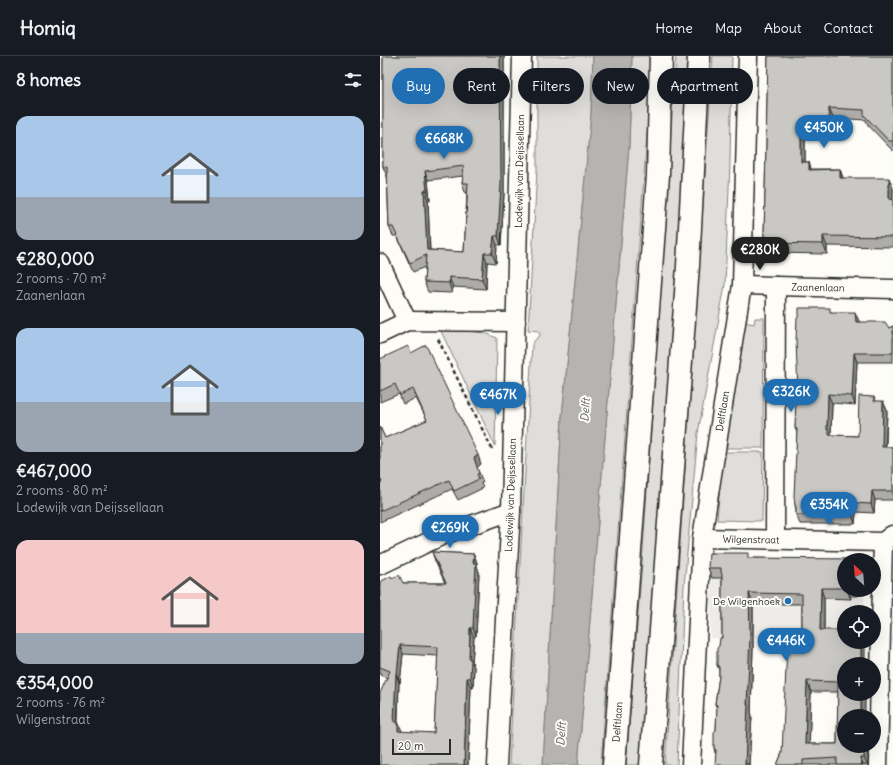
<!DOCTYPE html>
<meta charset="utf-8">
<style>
:root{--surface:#171b24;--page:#20242c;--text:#f1f3f6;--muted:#9ea1a6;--line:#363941;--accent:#1f6fb2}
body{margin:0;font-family:Delius,sans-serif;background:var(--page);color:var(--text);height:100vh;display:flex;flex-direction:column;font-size:15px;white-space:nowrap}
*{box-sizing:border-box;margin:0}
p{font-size:13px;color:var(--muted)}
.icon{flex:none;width:22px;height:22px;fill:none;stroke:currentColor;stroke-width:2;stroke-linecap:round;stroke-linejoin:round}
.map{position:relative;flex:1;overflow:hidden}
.details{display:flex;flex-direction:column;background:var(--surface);width:380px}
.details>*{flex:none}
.hud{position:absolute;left:12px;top:12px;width:380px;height:36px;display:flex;gap:8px}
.needle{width:26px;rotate:334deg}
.fabs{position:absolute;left:457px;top:497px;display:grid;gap:8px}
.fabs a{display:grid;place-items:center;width:44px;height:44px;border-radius:50%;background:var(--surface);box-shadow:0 4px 16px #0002;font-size:20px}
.scale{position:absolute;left:12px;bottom:10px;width:59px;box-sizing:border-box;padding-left:4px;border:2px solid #2b2b2b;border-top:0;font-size:11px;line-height:14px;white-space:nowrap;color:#2b2b2b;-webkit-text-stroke:3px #fdfcf7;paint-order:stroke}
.price{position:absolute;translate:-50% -34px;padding:0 9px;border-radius:14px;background:var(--accent);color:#fff;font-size:13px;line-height:26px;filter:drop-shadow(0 1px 2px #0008)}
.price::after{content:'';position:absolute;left:50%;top:24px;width:12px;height:9px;margin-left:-6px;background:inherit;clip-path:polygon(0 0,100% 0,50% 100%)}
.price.on{background:#222;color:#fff}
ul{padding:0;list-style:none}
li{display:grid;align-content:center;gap:8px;height:212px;padding:0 16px}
li span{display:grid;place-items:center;height:124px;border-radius:12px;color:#555}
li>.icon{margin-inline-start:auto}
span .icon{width:72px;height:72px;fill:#fffc;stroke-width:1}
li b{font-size:17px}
h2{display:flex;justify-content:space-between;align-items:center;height:48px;padding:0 16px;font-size:17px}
.chip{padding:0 14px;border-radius:18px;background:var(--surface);box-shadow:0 4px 16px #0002;font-size:14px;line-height:36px}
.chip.on{background:var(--accent);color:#fff}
header{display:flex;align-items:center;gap:24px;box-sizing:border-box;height:56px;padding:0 20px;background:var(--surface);border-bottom:1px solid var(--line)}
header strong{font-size:19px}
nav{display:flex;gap:22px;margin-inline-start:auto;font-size:14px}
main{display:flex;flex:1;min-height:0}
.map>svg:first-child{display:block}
</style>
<header>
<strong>Homiq</strong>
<nav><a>Home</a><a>Map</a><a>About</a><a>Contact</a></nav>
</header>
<main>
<section class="details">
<h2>8 homes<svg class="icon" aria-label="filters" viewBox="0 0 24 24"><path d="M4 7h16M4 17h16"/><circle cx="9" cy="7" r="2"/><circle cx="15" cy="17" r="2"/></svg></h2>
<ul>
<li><span style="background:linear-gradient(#a9c7e8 65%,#9aa5b1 0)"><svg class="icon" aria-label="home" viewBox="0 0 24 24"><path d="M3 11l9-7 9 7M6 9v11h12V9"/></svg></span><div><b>€280,000</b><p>2 rooms · 70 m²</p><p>Zaanenlaan</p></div></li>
<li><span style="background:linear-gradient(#a9c7e8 60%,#9aa5b1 0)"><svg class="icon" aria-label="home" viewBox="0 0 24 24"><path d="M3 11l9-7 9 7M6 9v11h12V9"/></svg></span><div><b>€467,000</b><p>2 rooms · 80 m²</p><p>Lodewijk van Deijssellaan</p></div></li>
<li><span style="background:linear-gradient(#f6c9c9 75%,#9aa5b1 0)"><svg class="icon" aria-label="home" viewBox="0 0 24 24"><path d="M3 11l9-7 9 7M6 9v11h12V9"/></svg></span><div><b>€354,000</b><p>2 rooms · 76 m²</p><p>Wilgenstraat</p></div></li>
</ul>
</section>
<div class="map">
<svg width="513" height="709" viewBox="0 0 513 709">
<rect width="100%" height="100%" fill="#fdfcf7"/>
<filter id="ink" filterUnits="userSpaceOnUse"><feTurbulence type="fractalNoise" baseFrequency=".025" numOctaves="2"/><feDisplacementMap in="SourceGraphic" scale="8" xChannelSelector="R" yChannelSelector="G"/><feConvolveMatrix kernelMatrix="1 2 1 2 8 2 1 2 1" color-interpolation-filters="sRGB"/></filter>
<g filter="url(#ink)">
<!-- built -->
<path fill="#edece8" d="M484,502V504H464V534H484V556H464V582H330L332,504Z"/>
<!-- green -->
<g fill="#dfdeda" stroke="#858482">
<path d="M157,0H213L211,59L182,361L163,709H129L152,289L155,284L160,280L159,275L148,274L157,115Z"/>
<path d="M252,0H272L271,24L221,709H198L249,90Z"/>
<path d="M296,0H312L306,102L260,709H246L263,494Z"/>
<path d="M333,0H352L350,108L345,229L318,377L304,530L297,709H285Z"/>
<path d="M375,262H384L383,392H344L365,266L374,268Z"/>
<path d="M59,271L105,277L117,282L115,390Z"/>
<path d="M343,396H383L382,465L337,464Z"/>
</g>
<!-- water -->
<path fill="#b5b4b1" stroke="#7e7d7b" d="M213,0H252L249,90L198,709H163L182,361L211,59Z"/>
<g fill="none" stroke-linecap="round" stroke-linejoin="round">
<!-- street casing -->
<g stroke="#2b2b2b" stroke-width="21">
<g id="street">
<path d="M0,207L27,265"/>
<path d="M362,229L513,233"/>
<path d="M0,278L27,265L136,266"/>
<path d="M322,482L503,486L512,479"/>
<path d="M395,483L396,230"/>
<path d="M0,509L63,479L131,455"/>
<path d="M117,709L131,455L142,0"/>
<path d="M311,709L322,482L362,229L368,0"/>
<path d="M498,709L503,486"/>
</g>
</g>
<!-- primary casing -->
<g stroke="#2b2b2b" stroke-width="25">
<g id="primary">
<path d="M234,709L278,119L281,0"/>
<path d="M271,709L308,210L319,0"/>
</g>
</g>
<!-- path -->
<path stroke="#2b2b2b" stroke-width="2.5" stroke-dasharray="4 3" stroke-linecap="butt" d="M58,283L112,393"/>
<!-- street -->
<use href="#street" stroke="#fdfcf7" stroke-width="18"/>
<!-- primary -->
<use href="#primary" stroke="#fdfcf7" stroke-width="22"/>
</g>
<!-- wall -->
<g fill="#adaca9" stroke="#2b2b2b" fill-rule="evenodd">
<path d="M3,0H124V138L121,189H117L116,207L107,206L106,233L73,231L72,237L48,236L44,226L45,211L33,216L17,180H13L9,171L7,120L3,111ZM83,120L82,127L85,136L87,137L84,196L50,194L48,144L50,145L48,124Z"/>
<path d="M388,0H513V95L488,69L486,64L453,62V82H425V106H429L431,113H460L463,122L513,132V191L447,190V198L391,197L389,191H388L384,181Z"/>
<path d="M451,256L479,265V266L509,272L513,270V306H477L475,349L452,347L451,379L478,380L494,341L496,345L507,354L506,391H513V444H495L494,457L476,456L475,468H420L416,459V454L415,449L417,377L415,372L418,337Z"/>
<path d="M31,297L101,408L97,412L103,426L101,427L103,432L78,444L72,433L0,466V427H1L0,424V371L5,382L47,364L36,342L23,348L19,338L0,346V303Z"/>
<path d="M52,496L94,498L97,507V510L99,516L96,580L94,581L92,606L94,611L93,631H91L88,709H0L7,622L0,619V526L12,522L23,527H65L55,505ZM23,598L58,600L54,677L22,676L18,666L19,626L20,627Z"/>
<path d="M370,502L464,504V534H478V540H470L471,543L444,542V574L488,699V709H397L402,697L422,592V548H373V592L371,656L372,660L369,708L335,697L334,692L336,674L337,653L335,648L339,620V614L337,609L339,590L342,582V522H332L328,512ZM431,636H458L457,688H429Z"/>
</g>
<!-- shaded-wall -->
<g fill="#8d8c89" stroke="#2b2b2b">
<path d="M120,0H124V138L121,189L118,180Z"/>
<path d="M449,52L453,62V82L449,72Z"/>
<path d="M421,72L425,82V116L421,106Z"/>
<path d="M429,106L432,116L429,114Z"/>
<path d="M460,113L463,123L460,122Z"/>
<path d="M45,115L48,124L50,145L47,135Z"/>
<path d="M509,122L513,132L512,154L509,143Z"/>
<path d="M44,134L48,144L50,203L47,194Z"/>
<path d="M114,180L117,189L116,207L112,197Z"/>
<path d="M443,180L447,190V198L443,188Z"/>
<path d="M104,197L107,206L106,233L102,223Z"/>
<path d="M69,221L73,231L72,237L69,227Z"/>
<path d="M475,256L479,265V275L476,266Z"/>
<path d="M474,297L477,306L475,349L472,340Z"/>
<path d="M448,338L452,347L451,379L452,383V389L447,374Z"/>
<path d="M503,345L507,354L505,400L502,391Z"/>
<path d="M98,399L101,408L97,412L94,402Z"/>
<path d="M492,435L495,444L494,457L491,448Z"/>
<path d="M472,447L476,456L475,468L472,459Z"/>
<path d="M94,498L97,507V510L99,516L96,580L93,572Z"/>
<path d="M441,532L444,542V584L440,574Z"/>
<path d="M467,534H468L471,543Z"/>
<path d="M476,534H478V540Z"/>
<path d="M369,537L373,548V592L371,656L372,660L369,709L365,708L367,649Z"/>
<path d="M90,572L94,581L92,606L94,611L93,631L90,622L89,603Z"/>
<rect x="481" y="586" width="4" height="22"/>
<path d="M20,589L23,598L20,627L17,618Z"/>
<path d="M16,617L19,626L17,674L14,666Z"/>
<path d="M87,622L91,631L88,709H84Z"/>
<path d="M427,625L431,636L429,698L425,688Z"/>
<rect x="481" y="638" width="4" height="22"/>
<path d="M18,666L22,675L21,684L18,675Z"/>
<path d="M481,690H485L488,699V709H487L484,702Z"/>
<path d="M481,702L483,709H481Z"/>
</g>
<!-- building -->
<g fill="#c9c8c4" stroke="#2b2b2b" fill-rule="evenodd">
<path d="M3,0H120L121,128L118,180H114L112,197H104L102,223L69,221V227L44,226L46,199L30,207L13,171H9L7,111H3ZM84,110L82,127H88L84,196L47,194L44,134L47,135L45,115Z"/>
<path d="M388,0H513V85H509L484,59V54L449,52V72H421V106H429V114L460,113V122H509V143L513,144V181L443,180V188L387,187V181H384Z"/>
<path d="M419,252H450V256H475L476,266H505L509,272L513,270V297H474L472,340L448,338L447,374H449V379L478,380L479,340L494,341V345H503L502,391H513V435H492L491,448L472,447V459H416V451L415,449L414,440L417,373L415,372L416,339L418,337L416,284L417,262L419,260Z"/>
<path d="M46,289L98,399L94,402L99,417L97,418L99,423L74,435L69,424L0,455V427L2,426L0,422V371L5,382L47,364L33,333L20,339L15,328L0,335V303L28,290L31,297Z"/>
<path d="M52,496L94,498L93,507H96L93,572H90L89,603H91L90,622H87L84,709H0V637L10,615L0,611V526L11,520L12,522L19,519L23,527H66ZM20,589L58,591L54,677L18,675V666H14L16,617L17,618Z"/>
<path d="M329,497H368V502L474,503V504H464V532H441L440,574H464V586H481V608H464V638H481V660H464V690H484V702H481V709H457V702L423,704V709H397L402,697L407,591L422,592V538L369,537L370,581L367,649H368L365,708H370L369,709H335L336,694L334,692V676L336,674L337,649L335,648L339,620V611L337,609V592L339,590L340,582H342V517H341V512H328ZM427,625L458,626L457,688H425Z"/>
</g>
</g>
<!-- markers -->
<circle fill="#1f6fb2" stroke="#fdfcf7" stroke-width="1.5" cx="408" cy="545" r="4"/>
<g text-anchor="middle" stroke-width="4" stroke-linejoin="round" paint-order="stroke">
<!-- street labels -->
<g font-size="10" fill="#2b2b2b" stroke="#fdfcf7">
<text transform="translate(139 115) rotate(-89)" y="4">Lodewijk van Deijssellaan</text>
<text transform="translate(438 231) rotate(1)" y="4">Zaanenlaan</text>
<text transform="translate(342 355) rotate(-81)" y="4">Delftlaan</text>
<text transform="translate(130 439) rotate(-88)" y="4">Lodewijk van Deijssellaan</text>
<text transform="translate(371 483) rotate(1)" y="4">Wilgenstraat</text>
<text transform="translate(237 666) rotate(-86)" y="4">Delftlaan</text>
</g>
<!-- poi labels -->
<g font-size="10" fill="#2b2b2b" stroke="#fdfcf7" text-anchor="end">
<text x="400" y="549">De Wilgenhoek</text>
</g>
<!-- water labels -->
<g font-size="11" font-style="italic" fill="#5b5b5a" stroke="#fdfcf7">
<text transform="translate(205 354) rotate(-86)" y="4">Delft</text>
<text transform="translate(181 678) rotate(-86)" y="4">Delft</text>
</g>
</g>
</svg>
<div class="fabs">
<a><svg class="needle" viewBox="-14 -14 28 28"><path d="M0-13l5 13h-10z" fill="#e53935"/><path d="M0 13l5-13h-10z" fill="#9ea1a6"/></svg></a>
<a><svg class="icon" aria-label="locate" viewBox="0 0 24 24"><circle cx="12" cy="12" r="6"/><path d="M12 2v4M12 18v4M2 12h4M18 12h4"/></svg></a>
<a>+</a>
<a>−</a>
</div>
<div class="scale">20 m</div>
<b class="price" style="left:444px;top:93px">€450K</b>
<b class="price" style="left:64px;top:104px">€668K</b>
<b class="price on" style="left:380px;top:215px">€280K</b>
<b class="price" style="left:411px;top:357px">€326K</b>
<b class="price" style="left:118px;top:360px">€467K</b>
<b class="price" style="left:449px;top:470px">€354K</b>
<b class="price" style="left:70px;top:493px">€269K</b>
<b class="price" style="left:406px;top:606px">€446K</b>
<div class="hud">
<a class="chip on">Buy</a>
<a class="chip">Rent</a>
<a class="chip">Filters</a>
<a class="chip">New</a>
<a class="chip">Apartment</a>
</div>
</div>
</main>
